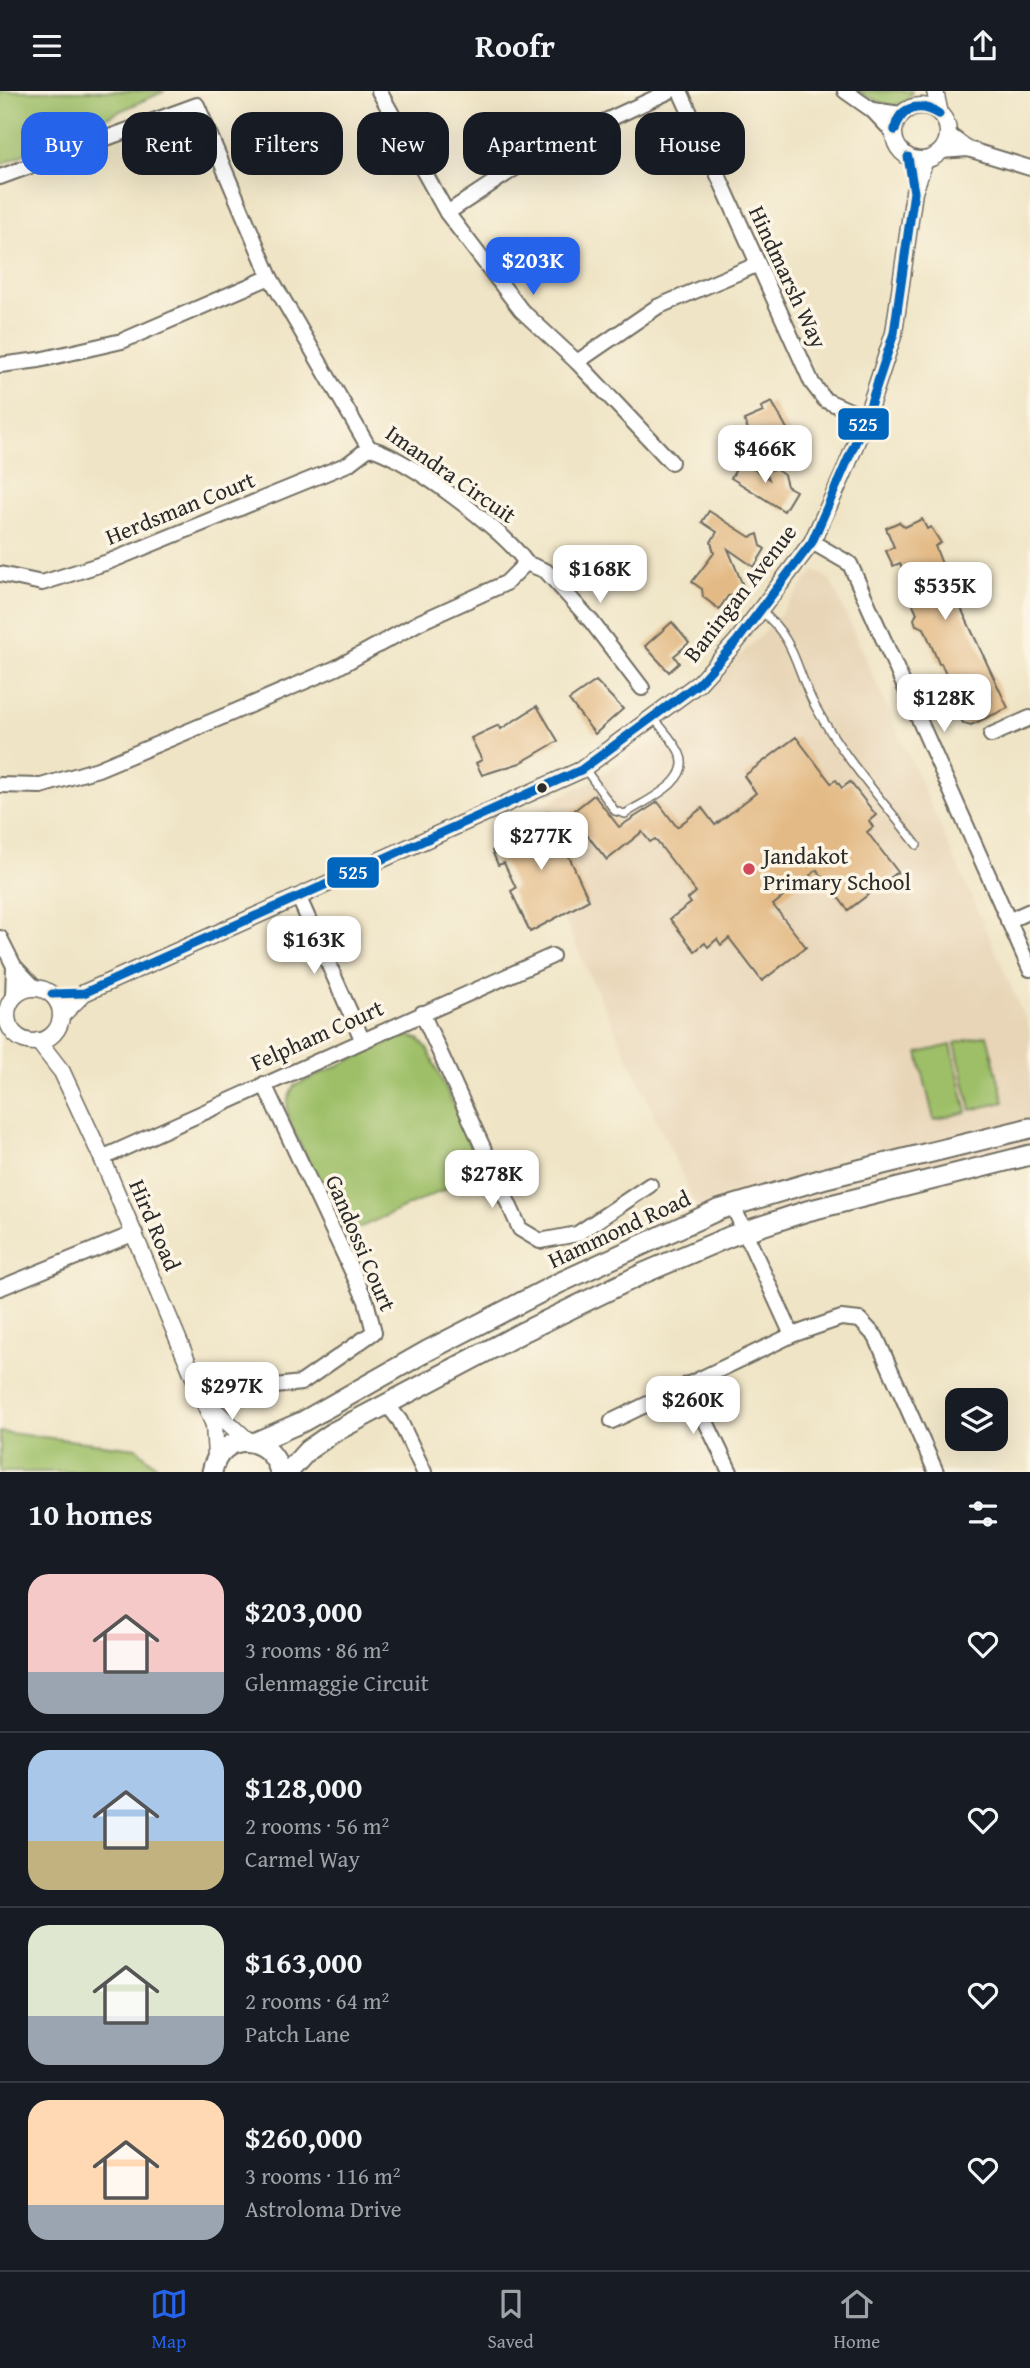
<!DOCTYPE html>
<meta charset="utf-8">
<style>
:root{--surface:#171b24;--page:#20242c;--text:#f1f3f6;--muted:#9ea1a6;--line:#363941;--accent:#2563eb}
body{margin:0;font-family:"Gentium Book Plus",serif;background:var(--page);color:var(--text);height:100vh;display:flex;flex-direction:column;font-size:26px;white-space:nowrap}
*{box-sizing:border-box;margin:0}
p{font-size:23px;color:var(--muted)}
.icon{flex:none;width:38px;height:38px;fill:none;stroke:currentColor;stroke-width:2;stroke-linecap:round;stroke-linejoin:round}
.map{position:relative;height:1381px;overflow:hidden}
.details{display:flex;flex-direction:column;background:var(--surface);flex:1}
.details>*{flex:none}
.banner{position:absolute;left:21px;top:21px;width:989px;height:63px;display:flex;gap:14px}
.controls{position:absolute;left:945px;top:1297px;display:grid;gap:14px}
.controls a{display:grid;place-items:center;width:63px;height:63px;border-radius:14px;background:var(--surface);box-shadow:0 7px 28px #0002;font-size:35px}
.price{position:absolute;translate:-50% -60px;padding:0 16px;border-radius:14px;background:#fff;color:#222;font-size:23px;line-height:46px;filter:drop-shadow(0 2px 4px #0008)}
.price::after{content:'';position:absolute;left:50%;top:42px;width:21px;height:16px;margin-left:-10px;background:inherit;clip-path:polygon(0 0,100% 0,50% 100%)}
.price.active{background:var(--accent);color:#fff}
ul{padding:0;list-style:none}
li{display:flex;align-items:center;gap:21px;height:175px;padding:0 28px}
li+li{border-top:2px solid var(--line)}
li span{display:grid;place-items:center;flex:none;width:196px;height:140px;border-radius:21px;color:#555}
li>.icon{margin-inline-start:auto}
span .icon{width:84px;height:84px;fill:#fffc;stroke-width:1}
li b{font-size:30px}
h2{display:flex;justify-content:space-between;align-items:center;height:84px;padding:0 28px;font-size:30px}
.chip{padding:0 24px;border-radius:21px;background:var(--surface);box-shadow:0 7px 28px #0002;font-size:24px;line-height:63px}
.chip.active{background:var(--accent);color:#fff}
header{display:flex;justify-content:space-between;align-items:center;height:91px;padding:0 28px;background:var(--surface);font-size:32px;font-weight:700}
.tab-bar{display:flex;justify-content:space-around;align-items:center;height:98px;border-top:2px solid var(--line);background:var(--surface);font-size:19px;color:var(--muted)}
.tab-bar a{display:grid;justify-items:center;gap:4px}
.tab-bar .active{color:var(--accent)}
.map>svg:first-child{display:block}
</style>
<header><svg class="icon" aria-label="menu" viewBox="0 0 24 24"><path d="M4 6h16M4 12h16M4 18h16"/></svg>Roofr<svg class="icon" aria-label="share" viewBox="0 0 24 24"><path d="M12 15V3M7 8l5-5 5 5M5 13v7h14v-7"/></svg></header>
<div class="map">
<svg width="1030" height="1381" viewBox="0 0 1030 1381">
<rect width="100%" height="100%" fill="#fcf5e5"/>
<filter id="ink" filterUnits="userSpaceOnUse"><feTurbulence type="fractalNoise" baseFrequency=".0143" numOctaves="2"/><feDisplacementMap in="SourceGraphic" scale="14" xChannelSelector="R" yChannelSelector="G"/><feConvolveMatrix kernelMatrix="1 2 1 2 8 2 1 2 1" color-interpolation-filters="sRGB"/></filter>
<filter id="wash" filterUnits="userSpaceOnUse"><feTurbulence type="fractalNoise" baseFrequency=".00686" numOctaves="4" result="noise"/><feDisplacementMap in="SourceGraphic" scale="28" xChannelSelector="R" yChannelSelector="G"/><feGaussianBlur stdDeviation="1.57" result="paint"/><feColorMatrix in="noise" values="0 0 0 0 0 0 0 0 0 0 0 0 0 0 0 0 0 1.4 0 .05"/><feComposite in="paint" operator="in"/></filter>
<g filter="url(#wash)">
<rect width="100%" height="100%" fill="#efe4c5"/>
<!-- built -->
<path fill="#e8d5b7" d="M815,479L831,490L1030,938V1052L709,1142L517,727L594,689L664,641L774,531Z"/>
<!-- green -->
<g fill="#9ebf68" stroke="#64754a" stroke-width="2">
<path d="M0,0H165L0,74Z"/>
<path d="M857,0H912C905,26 873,9 857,0Z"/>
<path d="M987,944L1004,1011L971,1019L955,952Z"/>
<path d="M409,945L419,948L428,959L484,1081L343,1144L290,1032C286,1017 286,1009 294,995L398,947Z"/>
<path d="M951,954L967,1021L934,1029L918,962Z"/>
<path d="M0,1341L136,1357L163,1381H0Z"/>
</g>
<g id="blocks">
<!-- building -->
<g fill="#e3ba85">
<path d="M772,311L790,343L756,357L744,329L763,321L761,316Z"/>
<path d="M741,370L769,388L766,380L775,378L784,384L787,395L796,400L784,420L731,387Z"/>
<path d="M709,420L750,446L758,443L761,455L765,458L754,476L728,458L744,497L739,504L728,505L719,518L703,506L702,498L692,491L714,462L711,451L717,441L702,431Z"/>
<path d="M922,428L927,438L931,436L941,452L935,455L951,496L1008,617L971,634L963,632L960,626L962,620L941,572L939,573L924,537L916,534L914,528L917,522L907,500L911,498L900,472L893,475L886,460L894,456L886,437L899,431L905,436Z"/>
<path d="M672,531L689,552L674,565L679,572L669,581L645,555Z"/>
<path d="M596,590L623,618L595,643L569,609Z"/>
<path d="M537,615L558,650L520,672L482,684L476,672L482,669L471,647L499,634L501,638Z"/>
<path d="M796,646L831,692L836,689L842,697L850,691L876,724L869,730L873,736L867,741L898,781L848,819L817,779L773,814L806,856L762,890L729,847L721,854L717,848L708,856L705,852L695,860L670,828L691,812L688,808L696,801L655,748L650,751L642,741L607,769L570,723L594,704L619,736L658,711L677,736L702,717L715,734L756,702L744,685Z"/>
<path d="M548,720L589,809L530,841L511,800L516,797L504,772L498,774L492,760L511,751V744L522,739L519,733Z"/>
</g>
</g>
</g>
<g filter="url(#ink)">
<use href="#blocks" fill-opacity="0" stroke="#706c61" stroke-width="2"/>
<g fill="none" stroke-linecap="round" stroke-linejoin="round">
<!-- service casing -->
<g stroke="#706c61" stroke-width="10">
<g id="service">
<path d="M760,519C797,549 795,578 815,615C842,665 883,710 917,754"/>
<path d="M585,678L615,720L625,723C644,710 693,691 680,663C675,651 662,638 654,627"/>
</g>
</g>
<!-- minor casing -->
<g stroke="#706c61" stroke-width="18">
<g id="minor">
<path d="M379,0L447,122L521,219L577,271L657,216L756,174"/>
<path d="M680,0L812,292L825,309L866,327"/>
<path d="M845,0L872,19L894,42"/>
<path d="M872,19L901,23"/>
<path d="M948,43L968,58"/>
<path d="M941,60L968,58L1030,77"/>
<path d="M0,86L197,14L270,186"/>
<path d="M447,122L541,60L670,0"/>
<path d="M577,271L671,371"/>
<path d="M0,274L39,269L122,250L270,186L369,357C404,364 507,441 526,472L506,492L420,531L336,577L227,624L98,678L41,695L0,694"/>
<path d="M812,451L850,473L1030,878"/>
<path d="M526,472L546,480L591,530L642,597"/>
<path d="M0,483L42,492L108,471L348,373L369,357"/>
<path d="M991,644L1030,627"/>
<path d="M299,807L362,948"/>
<path d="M1008,830L1030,820"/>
<path d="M0,847L14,875L34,896"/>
<path d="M13,907L14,875"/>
<path d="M422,922L520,1138L540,1150L577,1143L650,1094"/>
<path d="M102,1067L552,865"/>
<path d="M733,1115L792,1244"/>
<path d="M0,1197L135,1142"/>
<path d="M688,1293L730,1381"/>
<path d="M250,1298L301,1292L374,1241L366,1210L264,993"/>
<path d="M387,1313L400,1330L424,1381"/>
<path d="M612,1330L792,1244L841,1227L860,1229L876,1246L936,1381"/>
</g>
</g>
<!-- tertiary casing -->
<g stroke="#706c61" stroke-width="19">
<g id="tertiary">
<path d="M935,0L940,23"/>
<circle cx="921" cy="42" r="27"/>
<circle cx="34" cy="924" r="27"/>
<path d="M62,924L84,902L581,679L699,592L737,550L812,451L843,384L866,327L894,242L914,101L925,69"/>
<path d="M38,950L62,981L102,1067L214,1334L216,1365"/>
<path d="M211,1316L247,1349"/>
</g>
</g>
<!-- secondary casing -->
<g stroke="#706c61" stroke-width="23">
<g id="secondary">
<path d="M256,1351L302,1331L427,1260L559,1192L718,1119L826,1087L1030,1037"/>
<path d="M212,1381C220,1340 270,1341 280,1381"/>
<path d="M288,1381L308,1359L334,1341L523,1241L644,1182L731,1145L807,1120L1030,1064"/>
</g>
</g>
<!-- service -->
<use href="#service" stroke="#fff" stroke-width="7"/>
<!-- minor -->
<use href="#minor" stroke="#fff" stroke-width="14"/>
<!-- tertiary -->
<use href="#tertiary" stroke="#fff" stroke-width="16"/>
<!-- secondary -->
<use href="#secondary" stroke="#fff" stroke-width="19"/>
<!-- bus-1 casing -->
<g stroke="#fcf5e5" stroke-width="14">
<g id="bus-1">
<path d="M895,39C897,15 922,10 939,23"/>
<path d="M895,39C901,16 920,11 939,23"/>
<path d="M52,903L84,902L581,679L699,592L737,550L812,451L866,327L894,242L914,101L908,66"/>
</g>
</g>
<!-- bus-1 -->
<use href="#bus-1" stroke="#0065bd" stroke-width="9"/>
</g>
</g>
<!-- markers -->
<circle fill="#2b2b2b" stroke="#fcf5e5" stroke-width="2.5" cx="542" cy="697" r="6"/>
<circle fill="#d1495b" stroke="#fcf5e5" stroke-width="2.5" cx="749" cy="778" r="7"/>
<g text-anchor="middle" stroke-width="7" stroke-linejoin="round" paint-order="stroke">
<!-- street labels -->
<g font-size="23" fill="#2b2b2b" stroke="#fcf5e5">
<text transform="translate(788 186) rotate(65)" y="8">Hindmarsh Way</text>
<text transform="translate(451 383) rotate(35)" y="8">Imandra Circuit</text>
<text transform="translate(180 417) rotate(-22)" y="8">Herdsman Court</text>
<text transform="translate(740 502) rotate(-52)" y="8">Baningan Avenue</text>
<text transform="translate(317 944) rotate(-24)" y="8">Felpham Court</text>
<text transform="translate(155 1134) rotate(67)" y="8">Hird Road</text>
<text transform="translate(619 1138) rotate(-25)" y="8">Hammond Road</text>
<text transform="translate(361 1152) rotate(67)" y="8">Gandossi Court</text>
</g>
<!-- poi labels -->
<g font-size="23" fill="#2b2b2b" stroke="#fcf5e5" text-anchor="start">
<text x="763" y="773">Jandakot<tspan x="763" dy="26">Primary School</tspan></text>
</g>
</g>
<g stroke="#fcf5e5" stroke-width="2.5">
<rect x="837" y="316" width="53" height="34" rx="7" fill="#0065bd"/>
<rect x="326" y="765" width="54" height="33" rx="7" fill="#0065bd"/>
</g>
<g font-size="19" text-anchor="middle" font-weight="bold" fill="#fff">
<text x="863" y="340">525</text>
<text x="353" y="788">525</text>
</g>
</svg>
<div class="controls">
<a><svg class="icon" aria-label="layers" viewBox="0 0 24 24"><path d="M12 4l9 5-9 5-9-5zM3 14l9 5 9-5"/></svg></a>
</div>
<b class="price active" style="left:533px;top:206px">$203K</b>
<b class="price" style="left:765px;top:394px">$466K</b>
<b class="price" style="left:600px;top:514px">$168K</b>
<b class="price" style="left:945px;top:531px">$535K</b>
<b class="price" style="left:944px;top:643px">$128K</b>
<b class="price" style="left:541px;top:781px">$277K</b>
<b class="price" style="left:314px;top:885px">$163K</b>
<b class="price" style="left:492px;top:1119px">$278K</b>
<b class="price" style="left:232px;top:1331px">$297K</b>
<b class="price" style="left:693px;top:1345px">$260K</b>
<div class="banner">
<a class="chip active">Buy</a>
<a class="chip">Rent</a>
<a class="chip">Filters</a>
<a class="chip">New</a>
<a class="chip">Apartment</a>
<a class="chip">House</a>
</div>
</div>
<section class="details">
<h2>10 homes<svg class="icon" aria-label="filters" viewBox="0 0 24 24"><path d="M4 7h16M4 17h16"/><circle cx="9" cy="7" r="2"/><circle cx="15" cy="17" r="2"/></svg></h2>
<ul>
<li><span style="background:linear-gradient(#f6c9c9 70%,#9aa5b1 0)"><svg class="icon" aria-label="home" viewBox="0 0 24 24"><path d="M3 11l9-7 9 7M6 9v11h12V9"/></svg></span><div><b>$203,000</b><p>3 rooms · 86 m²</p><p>Glenmaggie Circuit</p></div><svg class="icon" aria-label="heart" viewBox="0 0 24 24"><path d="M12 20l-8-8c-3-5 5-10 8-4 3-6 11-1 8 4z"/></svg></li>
<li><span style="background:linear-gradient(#a9c7e8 65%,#c2b280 0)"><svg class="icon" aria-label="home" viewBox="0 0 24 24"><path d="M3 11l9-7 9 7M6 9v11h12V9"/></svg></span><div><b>$128,000</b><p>2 rooms · 56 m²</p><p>Carmel Way</p></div><svg class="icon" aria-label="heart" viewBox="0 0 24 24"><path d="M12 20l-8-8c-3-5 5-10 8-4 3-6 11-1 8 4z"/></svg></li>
<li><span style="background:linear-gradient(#dfe7d0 65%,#9aa5b1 0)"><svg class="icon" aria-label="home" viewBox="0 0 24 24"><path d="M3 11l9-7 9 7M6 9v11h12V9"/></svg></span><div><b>$163,000</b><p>2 rooms · 64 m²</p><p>Patch Lane</p></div><svg class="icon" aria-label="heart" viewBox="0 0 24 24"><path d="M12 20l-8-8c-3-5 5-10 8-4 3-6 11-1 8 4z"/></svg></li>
<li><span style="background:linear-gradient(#ffd9b3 75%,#9aa5b1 0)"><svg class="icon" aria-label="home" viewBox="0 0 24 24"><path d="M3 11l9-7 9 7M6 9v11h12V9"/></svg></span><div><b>$260,000</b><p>3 rooms · 116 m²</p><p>Astroloma Drive</p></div><svg class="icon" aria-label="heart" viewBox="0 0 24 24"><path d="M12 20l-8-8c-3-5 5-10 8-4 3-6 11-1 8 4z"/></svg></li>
</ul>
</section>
<nav class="tab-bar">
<a class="active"><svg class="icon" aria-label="map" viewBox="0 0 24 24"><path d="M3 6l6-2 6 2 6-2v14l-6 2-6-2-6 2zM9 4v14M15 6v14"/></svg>Map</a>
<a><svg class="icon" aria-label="saved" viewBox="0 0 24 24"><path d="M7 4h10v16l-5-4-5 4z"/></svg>Saved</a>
<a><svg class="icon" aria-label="home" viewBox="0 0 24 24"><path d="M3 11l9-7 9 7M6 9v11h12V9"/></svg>Home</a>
</nav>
